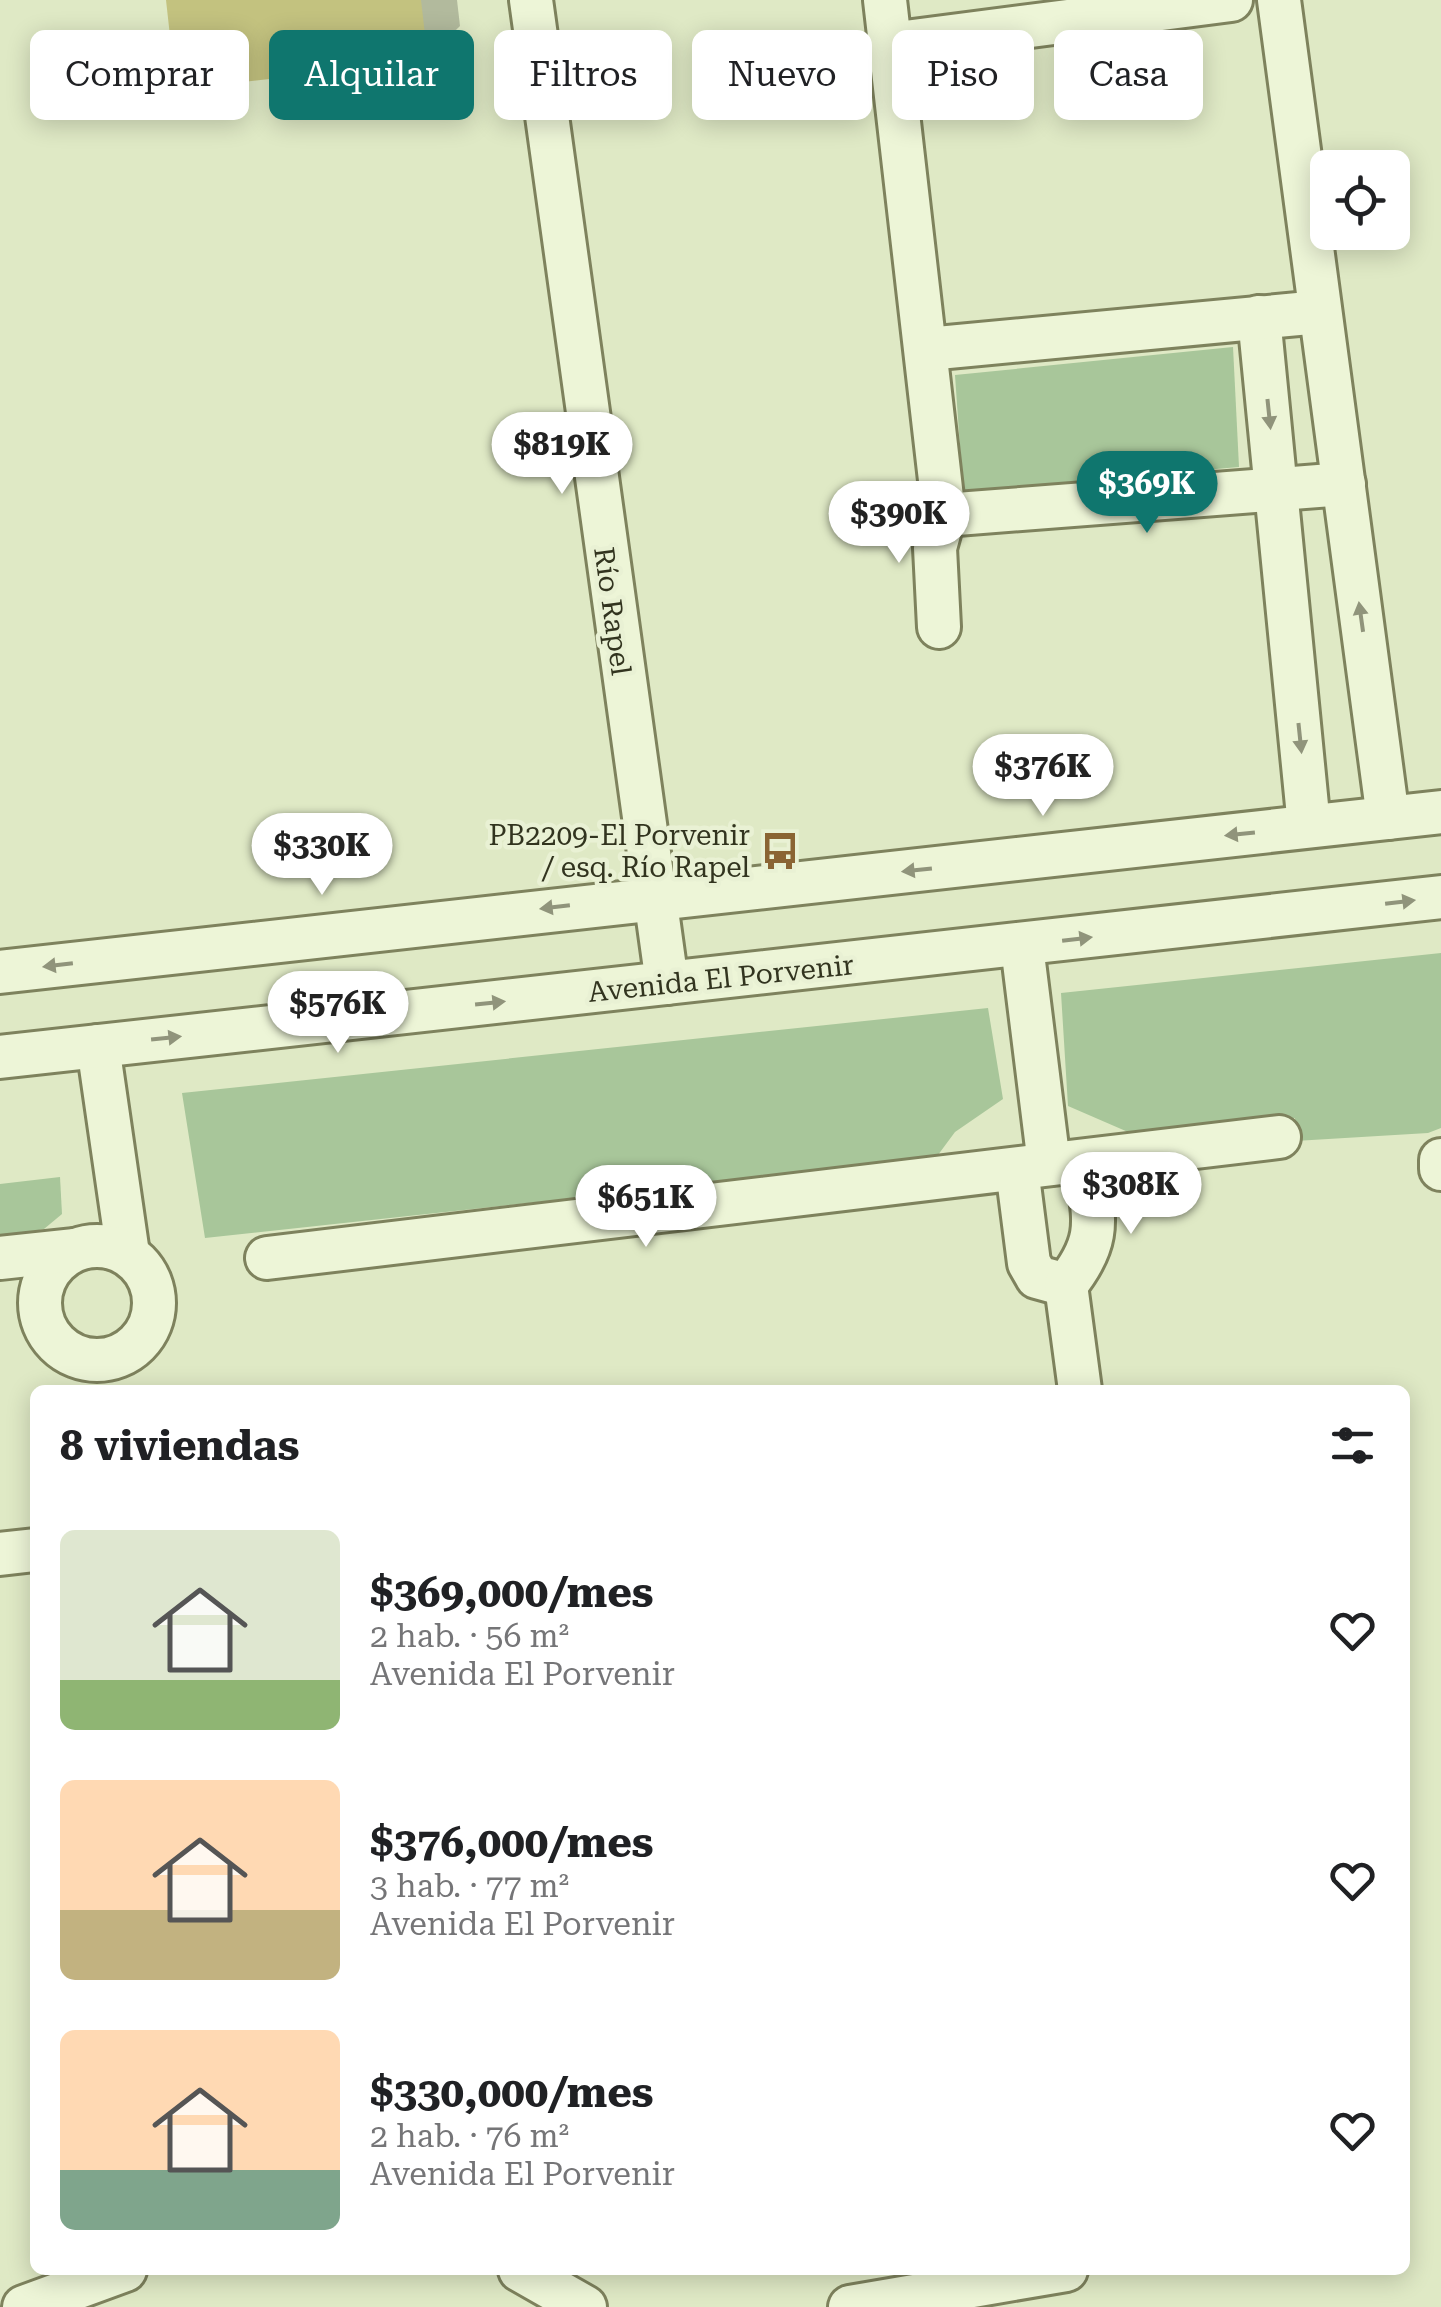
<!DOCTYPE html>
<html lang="es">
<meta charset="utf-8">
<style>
:root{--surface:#fff;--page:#f6f6f6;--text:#202124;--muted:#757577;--accent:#0f766e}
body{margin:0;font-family:"Roboto Serif",serif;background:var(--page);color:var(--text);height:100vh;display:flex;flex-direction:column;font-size:38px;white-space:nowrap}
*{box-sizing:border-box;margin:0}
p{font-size:32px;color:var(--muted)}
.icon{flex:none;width:55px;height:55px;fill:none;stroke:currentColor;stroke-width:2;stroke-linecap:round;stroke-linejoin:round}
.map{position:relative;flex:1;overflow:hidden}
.details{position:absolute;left:30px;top:1385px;width:1380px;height:890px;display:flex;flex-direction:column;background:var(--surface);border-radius:15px;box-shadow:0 5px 25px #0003}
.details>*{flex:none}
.hud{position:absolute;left:30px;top:30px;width:1382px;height:90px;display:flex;gap:20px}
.controls{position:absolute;left:1310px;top:150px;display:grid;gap:20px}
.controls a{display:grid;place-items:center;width:100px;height:100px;border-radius:15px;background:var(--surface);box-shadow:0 5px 25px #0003;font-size:50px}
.price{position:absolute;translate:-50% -85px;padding:0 22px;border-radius:35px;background:#fff;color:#222;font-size:32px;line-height:65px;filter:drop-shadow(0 2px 5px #0008)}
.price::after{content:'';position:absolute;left:50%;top:60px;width:30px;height:22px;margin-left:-15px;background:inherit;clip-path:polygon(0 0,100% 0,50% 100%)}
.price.selected{background:var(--accent);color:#fff}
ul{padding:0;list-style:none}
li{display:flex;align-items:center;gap:30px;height:250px;padding:0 30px}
li span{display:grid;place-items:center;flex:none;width:280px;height:200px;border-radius:15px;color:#555}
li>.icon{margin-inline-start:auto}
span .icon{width:120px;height:120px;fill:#fffc;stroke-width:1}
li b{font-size:42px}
h2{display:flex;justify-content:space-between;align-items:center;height:120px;padding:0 30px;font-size:42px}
.chip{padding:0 35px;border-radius:15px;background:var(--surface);box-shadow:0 5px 25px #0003;font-size:35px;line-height:90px}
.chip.selected{background:var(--accent);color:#fff}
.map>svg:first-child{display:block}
</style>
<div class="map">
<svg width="1441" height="2307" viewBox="0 0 1441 2307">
<rect width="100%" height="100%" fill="#dfe9c5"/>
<!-- green -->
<g fill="#a8c69a">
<path d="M1233,347L1239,467L963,491L955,375Z"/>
<path d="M1441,953V1128L1428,1133L1295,1141V1118L1128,1132L1068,1106L1061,993Z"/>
<path d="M988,1008L1003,1099L955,1132L935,1159L205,1238L182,1093Z"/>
<path d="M60,1177L62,1214L44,1229L0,1238V1184Z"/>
</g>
<!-- shadow -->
<path fill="#0003" d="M169,0H457L460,26L427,58L213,46Z"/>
<!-- building -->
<path fill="#c3c27f" d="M166,0H421L428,61L226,84L211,48L191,38L170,36Z"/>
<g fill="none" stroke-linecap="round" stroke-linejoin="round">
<!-- minor casing -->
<g stroke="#7e825d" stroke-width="48">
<g id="minor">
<path d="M531,0L667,983"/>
<path d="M885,0L944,515L935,548L939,627"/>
<path d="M1279,0L1388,818"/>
<path d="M890,44L1231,0"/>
<path d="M1259,317L1309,826"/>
<path d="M927,349L1320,312"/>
<path d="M944,515L1344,484"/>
<path d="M1022,946L1049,1164"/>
<path d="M0,972L1441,812"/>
<path d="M98,1046L128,1254"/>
<path d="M0,1057L1441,897"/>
<path d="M1441,1160V1169"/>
<path d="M1017,1169L1029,1263L1037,1277L1066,1285"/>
<circle cx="97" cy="1303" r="57"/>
<path d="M0,1258L73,1250"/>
<path d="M267,1258L1279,1137"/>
<path d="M1080,1390L1066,1285C1104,1237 1093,1218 1086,1161"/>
<path d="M0,1554L35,1550"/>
<path d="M520,2270L585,2307"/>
<path d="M24,2307L125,2270"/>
<path d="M850,2307L1066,2270"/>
</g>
</g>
<!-- minor -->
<use href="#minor" stroke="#edf5d7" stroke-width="42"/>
</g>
<!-- one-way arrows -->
<defs><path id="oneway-solid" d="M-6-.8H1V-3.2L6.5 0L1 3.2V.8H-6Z" transform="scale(2.5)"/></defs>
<g fill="#90947b">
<use href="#oneway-solid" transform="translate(1269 414) rotate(84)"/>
<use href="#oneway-solid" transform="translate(1361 617) rotate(-98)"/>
<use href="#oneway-solid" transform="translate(1300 738) rotate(84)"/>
<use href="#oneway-solid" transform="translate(1240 834) rotate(174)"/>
<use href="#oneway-solid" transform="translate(917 870) rotate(174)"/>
<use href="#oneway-solid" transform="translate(1400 902) rotate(-7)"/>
<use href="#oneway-solid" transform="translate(555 907) rotate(173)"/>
<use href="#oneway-solid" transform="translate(1077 939) rotate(-7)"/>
<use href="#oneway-solid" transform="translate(58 965) rotate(173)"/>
<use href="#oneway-solid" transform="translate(490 1003) rotate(-6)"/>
<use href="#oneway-solid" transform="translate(166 1038) rotate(-6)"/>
</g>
<!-- icons -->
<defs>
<g id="bus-bare" transform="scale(3)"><path d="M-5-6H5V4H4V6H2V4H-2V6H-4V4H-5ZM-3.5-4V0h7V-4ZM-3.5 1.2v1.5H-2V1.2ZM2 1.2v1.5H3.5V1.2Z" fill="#8a6433" stroke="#e9f1d4" stroke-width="2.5" paint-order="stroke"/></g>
</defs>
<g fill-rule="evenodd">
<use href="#bus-bare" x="780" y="851"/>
</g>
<g text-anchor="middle" stroke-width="9" stroke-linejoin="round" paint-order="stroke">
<!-- street labels -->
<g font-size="28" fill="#32341f" stroke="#e9f1d4">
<text transform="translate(613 611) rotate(82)" y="10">Río Rapel</text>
<text transform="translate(721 978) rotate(-6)" y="10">Avenida El Porvenir</text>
</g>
<!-- poi labels -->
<g font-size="28" fill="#32341f" stroke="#e9f1d4" text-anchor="end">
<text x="750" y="845">PB2209-El Porvenir<tspan x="750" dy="32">/ esq. Río Rapel</tspan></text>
</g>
</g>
</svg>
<div class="controls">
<a><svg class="icon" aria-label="locate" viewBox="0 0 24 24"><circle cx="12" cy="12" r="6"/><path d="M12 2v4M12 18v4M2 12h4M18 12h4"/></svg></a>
</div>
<b class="price" style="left:562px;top:497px">$819K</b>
<b class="price selected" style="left:1147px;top:536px">$369K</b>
<b class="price" style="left:899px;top:566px">$390K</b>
<b class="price" style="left:1043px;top:819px">$376K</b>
<b class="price" style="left:322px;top:898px">$330K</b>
<b class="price" style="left:338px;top:1056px">$576K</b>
<b class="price" style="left:1131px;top:1237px">$308K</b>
<b class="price" style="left:646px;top:1250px">$651K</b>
<div class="hud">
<a class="chip">Comprar</a>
<a class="chip selected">Alquilar</a>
<a class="chip">Filtros</a>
<a class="chip">Nuevo</a>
<a class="chip">Piso</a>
<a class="chip">Casa</a>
</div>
<section class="details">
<h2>8 viviendas<svg class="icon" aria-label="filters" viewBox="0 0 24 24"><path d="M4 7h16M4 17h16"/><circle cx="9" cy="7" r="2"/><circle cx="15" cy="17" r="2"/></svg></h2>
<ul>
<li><span style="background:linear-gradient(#dfe7d0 75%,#8fb573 0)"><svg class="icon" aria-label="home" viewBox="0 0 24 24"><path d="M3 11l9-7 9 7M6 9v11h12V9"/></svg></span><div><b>$369,000/mes</b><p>2 hab. · 56 m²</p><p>Avenida El Porvenir</p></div><svg class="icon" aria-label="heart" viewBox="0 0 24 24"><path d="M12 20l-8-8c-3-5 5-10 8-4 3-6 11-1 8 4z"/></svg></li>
<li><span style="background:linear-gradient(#ffd9b3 65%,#c2b280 0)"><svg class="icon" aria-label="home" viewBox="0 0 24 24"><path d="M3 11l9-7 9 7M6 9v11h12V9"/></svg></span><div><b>$376,000/mes</b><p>3 hab. · 77 m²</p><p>Avenida El Porvenir</p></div><svg class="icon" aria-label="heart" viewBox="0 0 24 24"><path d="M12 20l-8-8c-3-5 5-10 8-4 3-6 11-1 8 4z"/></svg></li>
<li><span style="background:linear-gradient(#ffd9b3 70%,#7fa58c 0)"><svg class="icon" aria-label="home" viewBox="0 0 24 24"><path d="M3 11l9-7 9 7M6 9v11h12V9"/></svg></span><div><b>$330,000/mes</b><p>2 hab. · 76 m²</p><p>Avenida El Porvenir</p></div><svg class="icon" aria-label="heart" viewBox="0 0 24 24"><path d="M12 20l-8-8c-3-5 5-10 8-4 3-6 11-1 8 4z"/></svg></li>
</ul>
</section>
</div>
